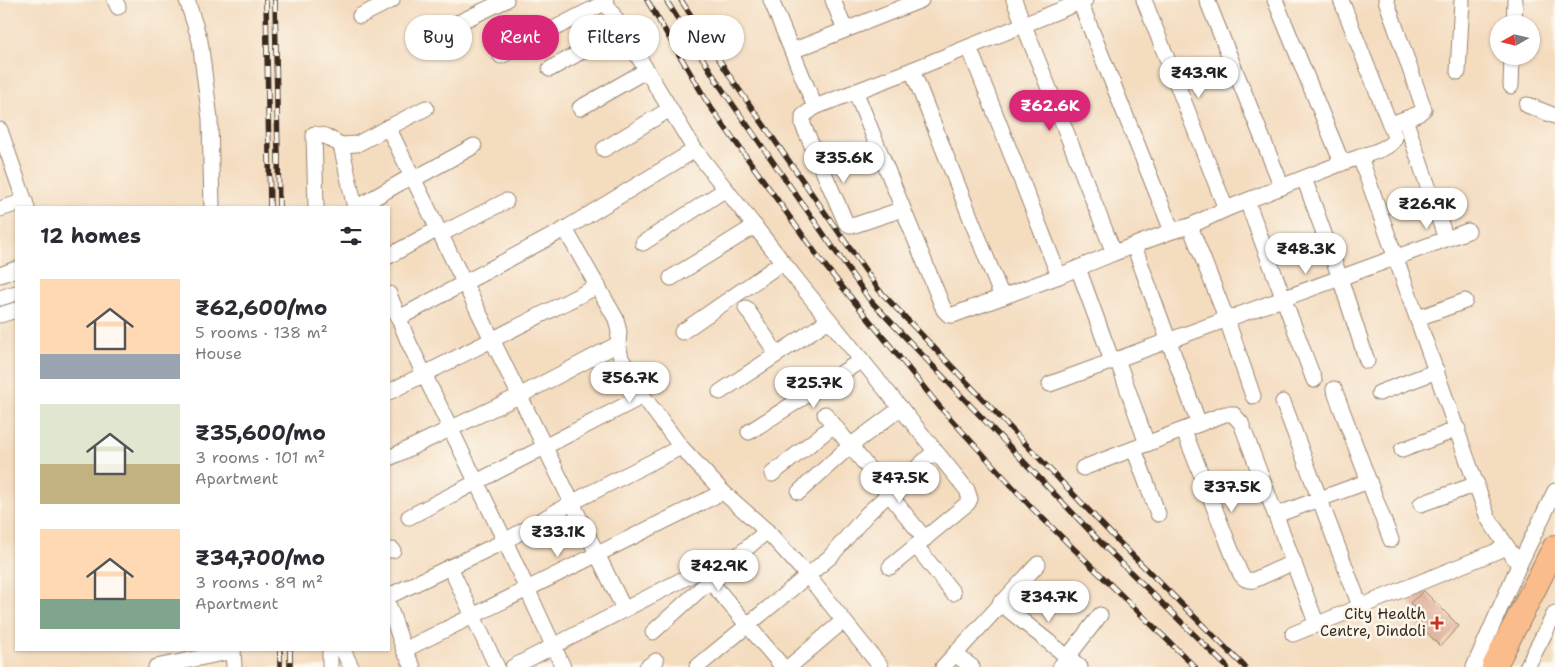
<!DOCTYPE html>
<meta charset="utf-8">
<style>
:root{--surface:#fff;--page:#f7f7f7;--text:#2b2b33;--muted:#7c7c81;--accent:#db2777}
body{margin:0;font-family:"Shantell Sans",sans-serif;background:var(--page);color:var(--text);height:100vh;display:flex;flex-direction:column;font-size:19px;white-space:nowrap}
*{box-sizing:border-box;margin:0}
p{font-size:16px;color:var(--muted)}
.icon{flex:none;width:28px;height:28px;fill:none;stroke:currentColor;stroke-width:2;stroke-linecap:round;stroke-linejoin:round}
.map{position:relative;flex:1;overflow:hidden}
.side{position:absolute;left:15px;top:206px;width:375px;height:445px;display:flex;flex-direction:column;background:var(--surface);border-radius:0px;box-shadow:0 1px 4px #0004}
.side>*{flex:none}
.top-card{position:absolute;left:405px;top:15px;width:475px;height:45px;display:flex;gap:10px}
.needle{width:32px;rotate:262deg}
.controls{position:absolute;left:1490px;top:15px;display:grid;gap:10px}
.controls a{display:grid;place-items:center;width:50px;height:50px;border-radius:50%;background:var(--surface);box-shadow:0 1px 4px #0004;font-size:25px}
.price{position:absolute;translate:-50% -42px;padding:0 11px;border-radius:18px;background:#fff;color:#222;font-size:16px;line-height:32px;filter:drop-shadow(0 1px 2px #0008)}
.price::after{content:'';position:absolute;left:50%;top:30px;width:15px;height:11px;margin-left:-8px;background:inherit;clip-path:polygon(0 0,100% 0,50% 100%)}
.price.current{background:var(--accent);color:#fff}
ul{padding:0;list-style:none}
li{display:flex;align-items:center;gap:15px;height:125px;padding:0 25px}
li span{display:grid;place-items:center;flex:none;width:140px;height:100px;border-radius:0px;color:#555}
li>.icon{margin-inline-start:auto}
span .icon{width:60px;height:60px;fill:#fffc;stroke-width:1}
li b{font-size:21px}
h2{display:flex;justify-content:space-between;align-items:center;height:60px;padding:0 25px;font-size:21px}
.chip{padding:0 18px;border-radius:22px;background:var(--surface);box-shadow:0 1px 4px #0004;font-size:18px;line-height:45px}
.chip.current{background:var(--accent);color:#fff}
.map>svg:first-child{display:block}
</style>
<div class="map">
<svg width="1555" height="667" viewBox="0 0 1555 667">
<rect width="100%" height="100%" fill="#fbf7ec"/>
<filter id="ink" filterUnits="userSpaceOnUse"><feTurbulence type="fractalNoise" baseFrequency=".02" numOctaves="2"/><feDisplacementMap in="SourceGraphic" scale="10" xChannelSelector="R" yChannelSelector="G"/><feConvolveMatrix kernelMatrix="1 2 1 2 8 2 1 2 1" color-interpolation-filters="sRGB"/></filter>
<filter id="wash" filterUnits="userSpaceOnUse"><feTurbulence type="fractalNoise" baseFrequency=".0096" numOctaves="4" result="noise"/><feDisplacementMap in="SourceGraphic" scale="20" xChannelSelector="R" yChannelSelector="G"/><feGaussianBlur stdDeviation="1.12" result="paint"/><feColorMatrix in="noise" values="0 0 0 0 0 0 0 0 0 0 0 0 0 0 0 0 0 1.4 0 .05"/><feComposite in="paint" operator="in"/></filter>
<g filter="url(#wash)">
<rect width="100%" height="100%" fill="#f4dcbf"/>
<g id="blocks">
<!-- building -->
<path fill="#e1b49d" d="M1424,591L1459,626L1440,646L1416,622L1422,615L1410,603Z"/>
</g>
</g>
<g filter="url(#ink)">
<use href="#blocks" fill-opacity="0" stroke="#98836e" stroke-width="1"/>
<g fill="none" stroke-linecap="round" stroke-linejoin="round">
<!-- street casing -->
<g stroke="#98836e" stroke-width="17">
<g id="street">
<path d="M115,0L118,7"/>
<path d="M187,0L200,41L210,119L212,208"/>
<path d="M604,0L695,150L800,284L967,490L970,499L968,503L890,567"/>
<path d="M771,0L815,107L912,70L1002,297L1059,276L1114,253L1172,231L1190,226L1226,209L1342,163L1360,157L1488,518L1519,565"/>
<path d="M833,0L845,30"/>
<path d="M1014,0L1114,253"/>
<path d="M1144,0L1226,209"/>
<path d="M1207,0L1282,187"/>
<path d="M1275,0L1342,163"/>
<path d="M1341,0L1395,137C1393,148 1370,153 1360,157"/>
<path d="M1386,0L1424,109L1418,114L1391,124"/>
<path d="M1080,2L1172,231"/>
<path d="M360,16L392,0"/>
<path d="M1514,24L1515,0"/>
<path d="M418,42L506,0"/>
<path d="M969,47L1059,276"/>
<path d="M792,51L921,0"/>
<path d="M501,56L606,2"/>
<path d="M550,69L622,29"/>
<path d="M912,70L1085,0"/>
<path d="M1458,72L1462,0"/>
<path d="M1511,86L1512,56"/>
<path d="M856,93L944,310L949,315H953L1002,297"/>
<path d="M1527,105L1555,116"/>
<path d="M815,107L803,116V125L846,223L850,225H855L903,209"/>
<path d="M580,108L647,70"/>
<path d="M1405,119L1446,239"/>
<path d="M388,127L624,609"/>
<path d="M0,130L27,208"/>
<path d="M341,145L355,208"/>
<path d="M604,149L670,109"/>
<path d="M1304,178L1340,278L1367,361"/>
<path d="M414,179L474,146"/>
<path d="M1247,201L1314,380"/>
<path d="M316,208L314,134L325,136L341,145L357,144L426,108"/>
<path d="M356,208L412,176"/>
<path d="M0,209L25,201"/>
<path d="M1190,226L1227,320L1253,396"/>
<path d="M565,229L616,319L619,332L618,344L621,358L643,396L681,447L723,492L767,531L807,575L881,667"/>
<path d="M441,234L506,201"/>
<path d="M643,243L726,189"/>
<path d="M1134,246L1199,424"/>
<path d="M389,256L438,229"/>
<path d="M1078,268L1112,361"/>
<path d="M0,275L16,269"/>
<path d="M671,278L755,226"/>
<path d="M389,294L408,341L505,541L563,667"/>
<path d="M0,298L16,293"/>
<path d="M746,308L777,354"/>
<path d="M0,315L16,310"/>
<path d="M399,318L565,229L695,150"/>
<path d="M1418,318L1465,301"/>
<path d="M682,332L783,262"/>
<path d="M1117,359L1147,444"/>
<path d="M1050,384L1468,231"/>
<path d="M1334,389L1391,540"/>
<path d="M389,392L598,286"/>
<path d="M720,392L829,320"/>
<path d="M1379,393L1437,371"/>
<path d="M1283,402L1360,606"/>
<path d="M825,414L925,539"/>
<path d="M1184,431L1240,573C1244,579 1247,581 1254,580L1294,562"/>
<path d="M749,432L862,360"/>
<path d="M1134,449L1158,514"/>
<path d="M1402,450L1458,429"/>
<path d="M389,458L521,395L618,344"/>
<path d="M1083,468L1225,414H1233L1241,423L1317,625"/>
<path d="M772,474L834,425"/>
<path d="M799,492L850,446L901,408"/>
<path d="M1421,504L1477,484"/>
<path d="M1276,515L1369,481"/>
<path d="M409,517L643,396"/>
<path d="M916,546L953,593"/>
<path d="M389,550H393"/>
<path d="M450,567L497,667"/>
<path d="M710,581L783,667"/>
<path d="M389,596L505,541L573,502L681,447"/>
<path d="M1000,603L1080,667"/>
<path d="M389,606L404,650L413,667"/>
<path d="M653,632L727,565L767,531"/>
<path d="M1293,634L1507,547"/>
<path d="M233,650L234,667"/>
<path d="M330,650V667"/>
<path d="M343,650L351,667"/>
<path d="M404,650L723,492"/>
<path d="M955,654L972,667"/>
<path d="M156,667L233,651"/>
<path d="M513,667L697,572L727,565"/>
<path d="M647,667L656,661"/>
<path d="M697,667L830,557L867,514L935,451"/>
<path d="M789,667L843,621"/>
<path d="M943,667L1038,564"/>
<path d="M1060,667L1100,615"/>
<path d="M1474,667L1519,565L1555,491"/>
<path d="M1527,667L1555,613"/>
</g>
</g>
<!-- primary casing -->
<g stroke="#98836e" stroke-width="26">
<path id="primary" d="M1494,667L1555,547"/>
</g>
<!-- street -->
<use href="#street" stroke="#fff" stroke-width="15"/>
<!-- primary -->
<use href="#primary" stroke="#f9bc8a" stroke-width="24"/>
<!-- rail casing -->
<g stroke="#3b2a1e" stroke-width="5.5">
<g id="rail">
<path d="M266,0L270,208"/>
<path d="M275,0L279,208"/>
<path d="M647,0L709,105L822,262L939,406L1032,508L1195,667"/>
<path d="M666,0L720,86L869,299L1106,548L1227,667"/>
<path d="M681,0L731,78L879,290L1116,539L1245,667"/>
<path d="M280,650V667"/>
<path d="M290,650V667"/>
</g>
</g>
<!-- rail -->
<use href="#rail" stroke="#fbf7ec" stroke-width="4" stroke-dasharray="11" stroke-linecap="butt"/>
</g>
</g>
<!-- markers -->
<path fill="#c8321e" stroke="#fbf7ec" stroke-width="2" d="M1434.5 615.5h5v5h5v5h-5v5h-5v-5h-5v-5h5z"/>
<g text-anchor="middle" stroke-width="5" stroke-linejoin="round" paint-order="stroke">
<!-- poi labels -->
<g font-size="15" fill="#3b2a1e" stroke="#fbf7ec" text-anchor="end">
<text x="1426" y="619">City Health<tspan x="1426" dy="17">Centre, Dindoli</tspan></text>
</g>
</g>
</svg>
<div class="controls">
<a><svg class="needle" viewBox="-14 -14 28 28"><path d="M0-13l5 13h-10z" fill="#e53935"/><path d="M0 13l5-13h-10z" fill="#7c7c81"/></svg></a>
</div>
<b class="price" style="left:1199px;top:99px">₹43.9K</b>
<b class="price current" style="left:1050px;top:132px">₹62.6K</b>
<b class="price" style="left:844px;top:184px">₹35.6K</b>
<b class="price" style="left:1427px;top:230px">₹26.9K</b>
<b class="price" style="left:1306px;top:275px">₹48.3K</b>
<b class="price" style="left:630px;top:404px">₹56.7K</b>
<b class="price" style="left:814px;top:409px">₹25.7K</b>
<b class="price" style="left:900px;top:504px">₹47.5K</b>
<b class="price" style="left:1232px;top:513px">₹37.5K</b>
<b class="price" style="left:558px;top:558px">₹33.1K</b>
<b class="price" style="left:719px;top:592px">₹42.9K</b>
<b class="price" style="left:1049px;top:623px">₹34.7K</b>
<div class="top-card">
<a class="chip">Buy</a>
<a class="chip current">Rent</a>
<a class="chip">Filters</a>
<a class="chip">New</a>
</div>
<section class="side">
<h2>12 homes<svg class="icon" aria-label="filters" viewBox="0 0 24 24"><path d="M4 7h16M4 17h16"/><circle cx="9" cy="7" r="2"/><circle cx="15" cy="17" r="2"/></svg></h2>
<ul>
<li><span style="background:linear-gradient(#ffd9b3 75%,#9aa5b1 0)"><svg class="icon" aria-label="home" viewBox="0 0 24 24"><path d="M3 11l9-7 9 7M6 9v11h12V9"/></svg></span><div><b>₹62,600/mo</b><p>5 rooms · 138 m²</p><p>House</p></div></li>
<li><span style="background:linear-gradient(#dfe7d0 60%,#c2b280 0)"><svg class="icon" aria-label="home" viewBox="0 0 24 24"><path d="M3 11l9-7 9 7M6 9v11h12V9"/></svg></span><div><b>₹35,600/mo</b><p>3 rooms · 101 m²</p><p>Apartment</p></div></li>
<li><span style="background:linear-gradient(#ffd9b3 70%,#7fa58c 0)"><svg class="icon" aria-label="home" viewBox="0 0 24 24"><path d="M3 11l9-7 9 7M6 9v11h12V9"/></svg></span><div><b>₹34,700/mo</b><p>3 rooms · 89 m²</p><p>Apartment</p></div></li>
</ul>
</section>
</div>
